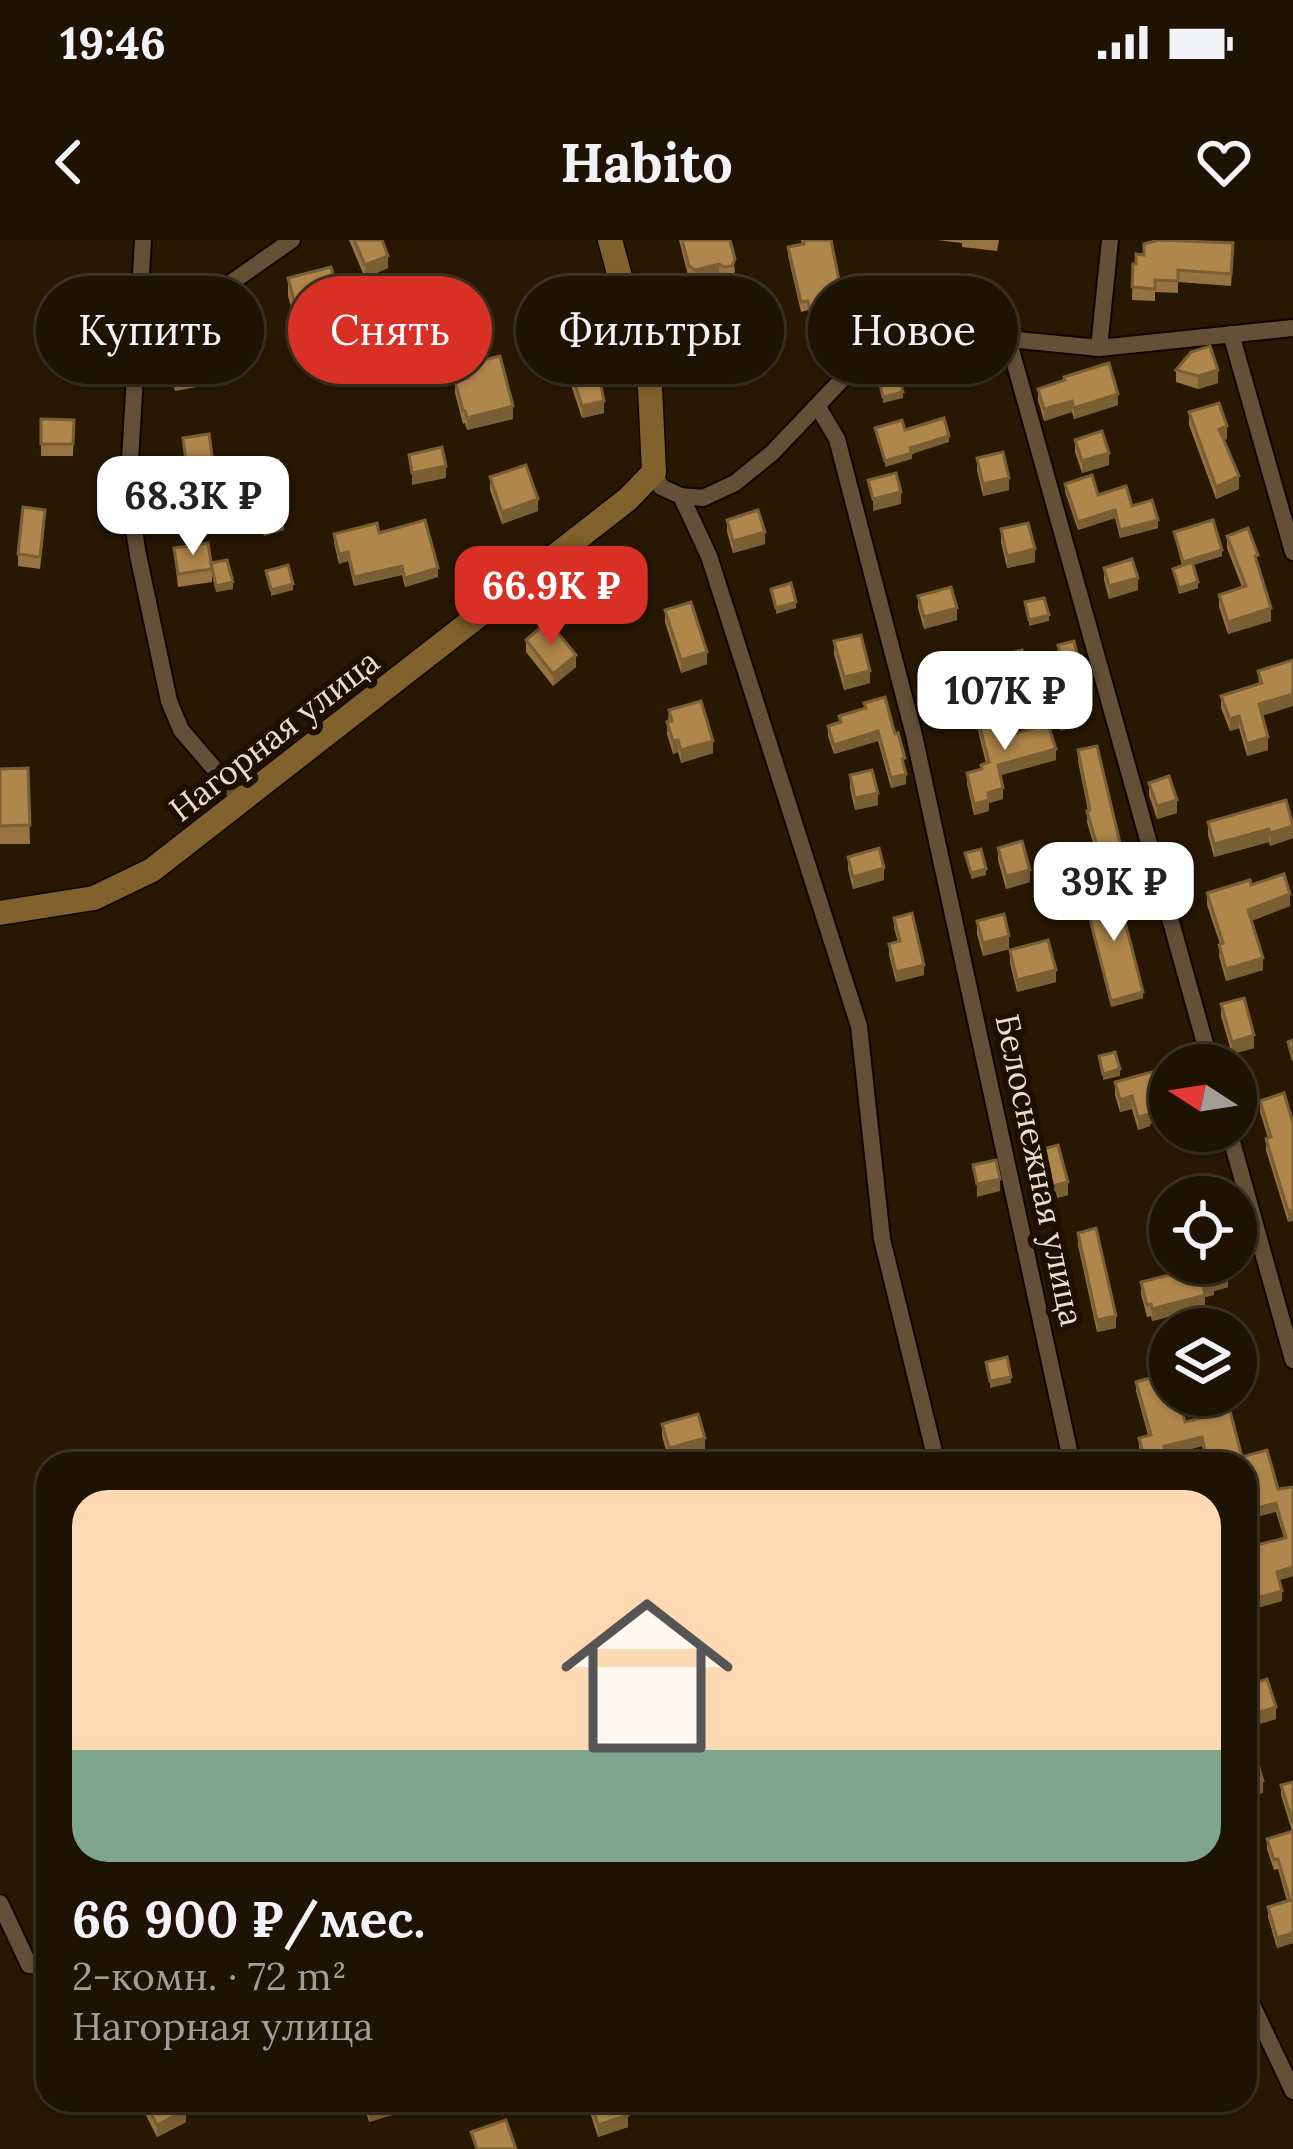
<!DOCTYPE html>
<html lang="ru">
<meta charset="utf-8">
<style>
:root{--surface:#1e1202;--page:#261b0c;--text:#f1f3f6;--muted:#a19e99;--line:#3c3224;--accent:#d93025}
body{margin:0;font-family:Lora,serif;background:var(--page);color:var(--text);height:100vh;display:flex;flex-direction:column;font-size:45px;white-space:nowrap}
*{box-sizing:border-box;margin:0}
p{font-size:39px;color:var(--muted)}
.icon{flex:none;width:66px;height:66px;fill:none;stroke:currentColor;stroke-width:2;stroke-linecap:round;stroke-linejoin:round}
.map{position:relative;flex:1;overflow:hidden}
.sheet{position:absolute;left:36px;top:1212px;width:1221px;height:660px;display:flex;flex-direction:column;background:var(--surface);border-radius:36px;box-shadow:0 3px 9px #0004,0 0 0 3px var(--line)}
.sheet>*{flex:none}
.top-card{position:absolute;left:36px;top:36px;width:1221px;height:108px;display:flex;gap:24px}
.needle{width:78px;rotate:282deg}
.fabs{position:absolute;left:1149px;top:804px;display:grid;gap:24px}
.fabs a{display:grid;place-items:center;width:108px;height:108px;border-radius:50%;background:var(--surface);box-shadow:0 3px 9px #0004,0 0 0 3px var(--line);font-size:60px}
.price{position:absolute;translate:-50% -102px;padding:0 27px;border-radius:24px;background:#fff;color:#222;font-size:39px;line-height:78px;filter:drop-shadow(0 3px 6px #0008)}
.price::after{content:'';position:absolute;left:50%;top:72px;width:36px;height:27px;margin-left:-18px;background:inherit;clip-path:polygon(0 0,100% 0,50% 100%)}
.price.active{background:var(--accent);color:#fff}
ul{padding:0;list-style:none}
li{display:grid;align-content:center;gap:24px;height:636px;padding:0 36px}
li span{display:grid;place-items:center;height:372px;border-radius:36px;color:#555}
li>.icon{margin-inline-start:auto}
span .icon{width:216px;height:216px;fill:#fffc;stroke-width:1}
li b{font-size:51px}
.chip{padding:0 42px;border-radius:54px;background:var(--surface);box-shadow:0 3px 9px #0004,0 0 0 3px var(--line);font-size:42px;line-height:108px}
.chip.active{background:var(--accent);color:#fff}
.status{display:flex;justify-content:space-between;align-items:center;height:84px;padding:0 60px;background:var(--surface);direction:ltr}
.status svg{height:33px;fill:currentColor}
header{display:flex;justify-content:space-between;align-items:center;height:156px;padding:0 36px;background:var(--surface);font-size:54px;font-weight:800}
.map>svg:first-child{display:block}
</style>
<div class="status"><b>19:46</b><svg viewBox="0 0 49 12"><path d="M0 12V9h3v3zM5 12V6h3v6zM10 12V3h3v9zM15 12V0h3v12zM26 1h20v11H26zM47 4h2v5h-2z"/></svg></div>
<header><svg class="icon" aria-label="back" viewBox="0 0 24 24"><path d="M15 5l-7 7 7 7"/></svg>Habito<svg class="icon" aria-label="heart" viewBox="0 0 24 24"><path d="M12 20l-8-8c-3-5 5-10 8-4 3-6 11-1 8 4z"/></svg></header>
<div class="map">
<svg width="1293" height="1909" viewBox="0 0 1293 1909">
<rect width="100%" height="100%" fill="#281802"/>
<g fill="none" stroke-linecap="round" stroke-linejoin="round">
<!-- street casing -->
<g stroke="#100400" stroke-width="20">
<g id="street">
<path d="M143,0L128,254L138,315L169,461L181,490L243,562"/>
<path d="M1231,94L1293,312"/>
<path d="M1008,99L1211,825"/>
<path d="M1099,108L1110,0"/>
<path d="M136,109L292,0"/>
<path d="M818,167L837,199L914,495L1072,1224"/>
<path d="M654,232L661,247L681,256L703,258L735,243L772,213L851,130L895,95L922,86L1008,99L1099,108L1293,88"/>
<path d="M681,256L709,316L859,786L882,999L937,1224"/>
<path d="M1229,891L1293,1120"/>
<path d="M0,1663L29,1725L48,1727"/>
<path d="M1245,1750L1293,1851"/>
</g>
</g>
<!-- secondary casing -->
<g stroke="#100400" stroke-width="27">
<path id="secondary" d="M0,673L94,658L152,630L628,259L654,232L650,147L610,0"/>
</g>
<!-- street -->
<use href="#street" stroke="#635037" stroke-width="16"/>
<!-- secondary -->
<use href="#secondary" stroke="#81612c" stroke-width="24"/>
</g>
<!-- wall -->
<g fill="#967340">
<path d="M349,0H382L388,28L365,38Z"/>
<path d="M679,0H730L735,31L732,38L724,40L719,36L695,42L689,39Z"/>
<path d="M801,0H831L842,55V65L827,67L834,112L816,115L808,70L801,72L788,16V7L802,4Z"/>
<path d="M937,0H999L997,11L962,7V3Z"/>
<path d="M1233,15L1231,46L1178,42V53L1155,52V61L1132,60L1133,24Z"/>
<path d="M288,38L346,103L304,115L288,56Z"/>
<path d="M700,73L732,75L756,122L753,128L745,130L740,126L717,132L711,129L700,85Z"/>
<path d="M461,114L513,179L467,190L465,183L463,184L455,153V141L465,139L461,126Z"/>
<path d="M170,118L202,134V146L175,151L170,130Z"/>
<path d="M1176,130L1218,143L1198,149L1176,142Z"/>
<path d="M572,135L604,173L582,178L572,148Z"/>
<path d="M1064,137L1118,165L1074,179L1072,172L1044,181L1038,160V149L1064,141Z"/>
<path d="M1189,172L1227,199L1224,200L1239,249L1216,259L1189,185Z"/>
<path d="M41,179L74,180L73,216H41Z"/>
<path d="M183,198L213,222V234L196,236L195,232L186,233Z"/>
<path d="M1075,200L1109,225L1082,233L1075,212Z"/>
<path d="M977,218L1009,250L983,256L977,230Z"/>
<path d="M262,223L280,237V243L264,245Z"/>
<path d="M490,237L538,271L502,284L490,250Z"/>
<path d="M1065,244L1132,266L1158,288L1120,298L1115,278L1078,290L1065,252Z"/>
<path d="M256,257L284,290L264,296L256,270Z"/>
<path d="M727,280L765,304L733,313L727,292Z"/>
<path d="M45,282L40,329L18,326V314Z"/>
<path d="M1001,289L1035,322L1007,328L1001,302Z"/>
<path d="M1174,292L1222,316L1193,325L1198,348L1179,354L1173,329L1182,326Z"/>
<path d="M379,293L438,337L405,347L402,335L354,346L348,321L339,324L334,303V294Z"/>
<path d="M1227,296L1258,327L1271,381L1228,394L1219,367V355L1242,347L1227,308Z"/>
<path d="M174,308L211,323L233,349L216,352L212,334V342L178,347Z"/>
<path d="M1104,328L1138,350L1109,359L1104,340Z"/>
<path d="M918,356L957,380L924,389L918,368Z"/>
<path d="M665,370L707,424L681,433L665,382Z"/>
<path d="M526,400L576,427L553,446L526,412Z"/>
<path d="M834,401L870,443L844,450L834,414Z"/>
<path d="M995,417L1029,446L1002,454L995,429Z"/>
<path d="M1293,420L1262,476L1268,510L1247,516L1239,488L1230,491L1221,468V456L1259,444L1258,431Z"/>
<path d="M864,463L905,527L906,544L891,548L878,501L834,514L828,496V486L839,483V476L864,469Z"/>
<path d="M669,470L713,513L681,523L678,512L673,514L667,494Z"/>
<path d="M977,476L1004,497L1056,520L1000,535L1003,559L989,563V571L974,575L967,544V533L981,529L986,523L977,487Z"/>
<path d="M1078,510L1124,631L1103,637L1087,582L1088,571L1078,521Z"/>
<path d="M28,528L30,604H0V529Z"/>
<path d="M850,535L878,565L855,570L850,548Z"/>
<path d="M1149,543L1177,573L1157,579L1149,555Z"/>
<path d="M1208,582L1293,584V598L1270,606L1269,602L1214,617L1208,595Z"/>
<path d="M998,608L1030,642L1006,649L998,620Z"/>
<path d="M848,617L884,640L853,649L848,629Z"/>
<path d="M1251,645L1290,666L1251,681L1263,730L1226,741L1219,716L1220,704L1207,665V653Z"/>
<path d="M1084,656L1143,758L1111,767Z"/>
<path d="M894,678L924,735L896,742L889,715V704L898,702L894,688Z"/>
<path d="M977,681L1009,709L983,716L977,694Z"/>
<path d="M1010,710L1056,742L1017,752L1010,723Z"/>
<path d="M1221,764L1254,808L1232,814L1221,776Z"/>
<path d="M1115,842L1168,874L1154,878L1150,886L1138,890L1132,869L1120,872L1115,855Z"/>
<path d="M1260,861L1293,883L1288,982L1266,910V899L1268,898L1260,872Z"/>
<path d="M1032,912L1068,955L1041,962L1032,924Z"/>
<path d="M1078,993L1116,1088L1097,1092L1078,1005Z"/>
<path d="M1183,1023L1228,1047L1214,1051V1055L1205,1057V1067L1152,1081L1151,1076L1147,1077L1141,1054V1042L1183,1031Z"/>
<path d="M1136,1142L1185,1182L1242,1217L1278,1249L1293,1247V1336L1279,1340L1282,1361L1257,1368L1251,1343V1333L1256,1332L1252,1316V1306L1284,1298L1276,1272L1245,1224H1206L1202,1206L1167,1215L1169,1224H1144L1139,1207V1198L1148,1195L1136,1151Z"/>
<path d="M662,1184L705,1210L669,1221L662,1196Z"/>
<path d="M1247,1445L1276,1479L1256,1485L1247,1457Z"/>
<path d="M1293,1542V1703L1277,1708L1268,1677V1667L1287,1661L1278,1629L1274,1630L1267,1609V1599L1292,1591L1281,1555V1545Z"/>
<path d="M138,1860H181L186,1882L157,1897Z"/>
<path d="M362,1860H412V1869L369,1882Z"/>
<path d="M586,1860H623L628,1887L598,1897Z"/>
</g>
<!-- shaded-wall -->
<g fill="#7a5e34">
<path d="M388,16V28L365,38V25Z"/>
<path d="M719,24V36L695,42V30Z"/>
<path d="M444,79V91L415,98V86Z"/>
<path d="M346,85V103L304,115V97Z"/>
<path d="M740,114V126L717,132V120Z"/>
<path d="M1218,130V143L1198,149V136Z"/>
<path d="M903,152V158L883,163V157Z"/>
<path d="M1118,154V165L1074,179V168Z"/>
<path d="M604,161V173L582,178V166Z"/>
<path d="M1072,161V172L1044,181V169Z"/>
<path d="M513,166V179L467,190V178Z"/>
<path d="M1227,186V199L1219,201V189Z"/>
<path d="M949,196V202L912,214V219L885,227V221L910,208Z"/>
<path d="M1109,213V225L1082,233V221Z"/>
<path d="M446,226V238L412,245V233Z"/>
<path d="M1239,236V249L1216,259V247Z"/>
<path d="M1009,238V250L983,256V244Z"/>
<path d="M901,252V264L873,271V259Z"/>
<path d="M538,259V271L502,284V272Z"/>
<path d="M1115,270V278L1078,290V282Z"/>
<path d="M284,278V290L264,296V284Z"/>
<path d="M1158,280V288L1120,298V290Z"/>
<path d="M765,292V304L733,313V301Z"/>
<path d="M1035,309V322L1007,328V316Z"/>
<path d="M1222,310V316L1183,328V322Z"/>
<path d="M348,312V321L339,324V314Z"/>
<path d="M402,326V335L354,346V337Z"/>
<path d="M438,328V337L405,347V338Z"/>
<path d="M1138,338V350L1109,359V346Z"/>
<path d="M233,342V349L216,352V346Z"/>
<path d="M1198,342V348L1179,354V348Z"/>
<path d="M293,344V350L271,356V350Z"/>
<path d="M796,362V368L776,374V368Z"/>
<path d="M957,368V380L924,389V377Z"/>
<path d="M1271,368V381L1228,394V382Z"/>
<path d="M1049,375V381L1029,386V380Z"/>
<path d="M707,412V424L681,433V420Z"/>
<path d="M576,415V427L553,446V434Z"/>
<path d="M1078,418V424L1062,429V423Z"/>
<path d="M870,431V443L844,450V437Z"/>
<path d="M1029,434V446L1002,454V441Z"/>
<path d="M1090,452V458L1072,463V456Z"/>
<path d="M1293,454V466L1259,477V464Z"/>
<path d="M1239,476V488L1230,491V479Z"/>
<path d="M1075,481V487L1060,491V485Z"/>
<path d="M878,491V501L834,514V505Z"/>
<path d="M1268,497V510L1247,516V504Z"/>
<path d="M678,500V512L673,514V501Z"/>
<path d="M713,501V513L681,523V510Z"/>
<path d="M1056,509V520L998,536V525Z"/>
<path d="M906,534V544L891,548V538Z"/>
<path d="M1003,548V559L989,563V571L974,575V564L988,553Z"/>
<path d="M878,553V565L855,570V558Z"/>
<path d="M1177,560V573L1157,579V566Z"/>
<path d="M1293,586V598L1270,606V593Z"/>
<path d="M1269,589V602L1214,617V604Z"/>
<path d="M1124,620V631L1103,637V626Z"/>
<path d="M884,628V640L853,649V637Z"/>
<path d="M986,629V635L971,639V633Z"/>
<path d="M1030,630V642L1006,649V636Z"/>
<path d="M1290,654V666L1248,682V670Z"/>
<path d="M1009,696V709L983,716V703Z"/>
<path d="M1263,718V730L1226,741V729Z"/>
<path d="M924,725V735L896,742V732Z"/>
<path d="M1056,730V742L1017,752V740Z"/>
<path d="M1143,752V758L1111,767V761Z"/>
<path d="M1254,795V808L1232,814V802Z"/>
<path d="M1120,829V836L1103,840V834Z"/>
<path d="M1132,856V869L1120,872V860Z"/>
<path d="M1168,862V874L1154,878L1150,886L1138,890V877L1154,866Z"/>
<path d="M1000,939V951L977,957V944Z"/>
<path d="M1068,942V955L1041,962V949Z"/>
<path d="M1293,970V981L1288,982V971Z"/>
<path d="M1228,1036V1047L1214,1051V1055L1205,1057V1067L1152,1081V1069L1203,1046L1213,1040Z"/>
<path d="M1116,1076V1088L1097,1092V1080Z"/>
<path d="M1011,1137V1143L990,1148V1141Z"/>
<path d="M1202,1197V1206L1164,1216V1206Z"/>
<path d="M705,1198V1210L669,1221V1208Z"/>
<path d="M1276,1263V1272L1245,1280V1271Z"/>
<path d="M1293,1327V1336L1277,1341V1332Z"/>
<path d="M1282,1351V1361L1257,1368V1358Z"/>
<path d="M1276,1467V1479L1256,1485V1473Z"/>
<path d="M1263,1541V1553L1245,1559V1547Z"/>
<path d="M1293,1693V1703L1277,1708V1698Z"/>
<path d="M401,1860H412V1869L369,1882V1870Z"/>
<path d="M186,1870V1882L157,1897V1885Z"/>
<path d="M628,1875V1887L598,1897V1885Z"/>
</g>
<!-- building -->
<g fill="#af864b" stroke="#7a5e34" stroke-width="3">
<path d="M354,0H382L388,16L365,25Z"/>
<path d="M682,0H730L735,19L732,26L724,27L719,24L695,30L689,26Z"/>
<path d="M804,0H831L842,55L826,58L834,102L816,106L808,61L801,62L788,7L804,4Z"/>
<path d="M1159,0L1233,3L1231,34L1178,30V41L1155,40V49L1132,47L1133,24H1136V14L1144,15V4Z"/>
<path d="M331,27L346,85L304,97L288,38Z"/>
<path d="M439,57L444,79L415,86L410,65Z"/>
<path d="M730,65L732,75L746,71L756,109L753,116L745,118L740,114L717,120L711,117L700,73Z"/>
<path d="M1210,106L1218,130L1198,136L1176,130L1191,112Z"/>
<path d="M197,112L202,134L175,139L170,118Z"/>
<path d="M461,114L476,122L500,116L513,166L467,178L465,171H463L455,141L468,138Z"/>
<path d="M1109,123L1118,154L1074,168L1072,161L1044,169L1038,149L1065,140L1064,137Z"/>
<path d="M598,130L604,161L582,166L572,135Z"/>
<path d="M898,135L903,152L883,157L879,140Z"/>
<path d="M1219,163L1227,186L1219,189L1239,236L1216,247L1189,172Z"/>
<path d="M944,178L949,196L910,208L912,213L885,221L875,188L902,180L905,190Z"/>
<path d="M41,179L74,180L73,204H41Z"/>
<path d="M1102,191L1109,213L1082,221L1075,200Z"/>
<path d="M209,194L213,222L196,224L195,219L186,221L183,198Z"/>
<path d="M442,207L446,226L412,233L409,215Z"/>
<path d="M1003,212L1009,238L983,244L977,218Z"/>
<path d="M278,220L280,237L264,239L262,223Z"/>
<path d="M526,225L538,259L502,272L490,237Z"/>
<path d="M896,233L901,252L873,259L868,240Z"/>
<path d="M1092,235L1098,255L1126,246L1132,266L1152,260L1158,280L1120,290L1115,270L1078,282L1065,244Z"/>
<path d="M276,251L284,278L264,284L256,257Z"/>
<path d="M23,267L45,270L40,317L18,314Z"/>
<path d="M758,270L765,292L733,301L727,280Z"/>
<path d="M425,280L438,328L405,338L402,326L354,337L348,312L339,314L334,294L377,283L379,293Z"/>
<path d="M1213,280L1222,310L1183,322L1174,292Z"/>
<path d="M1028,283L1035,309L1007,316L1001,289Z"/>
<path d="M1248,288L1258,315L1255,316L1271,368L1228,382L1219,355L1246,346L1227,296Z"/>
<path d="M208,303L212,329L178,334L174,308Z"/>
<path d="M1132,319L1138,338L1109,346L1104,328Z"/>
<path d="M227,320L233,342L216,346L211,323Z"/>
<path d="M1192,322L1198,342L1179,348L1173,329Z"/>
<path d="M288,325L293,344L271,350L266,331Z"/>
<path d="M791,343L796,362L776,368L771,349Z"/>
<path d="M951,347L957,368L924,377L918,356Z"/>
<path d="M1044,358L1049,375L1029,380L1025,362Z"/>
<path d="M691,362L707,412L681,420L665,370Z"/>
<path d="M548,381L576,415L553,434L526,400Z"/>
<path d="M861,395L870,431L844,437L834,401Z"/>
<path d="M1074,401L1078,418L1062,423L1058,405Z"/>
<path d="M1022,410L1029,434L1002,441L995,417Z"/>
<path d="M1293,420V454L1259,464L1268,497L1247,504L1239,476L1230,479L1221,456L1262,443L1258,431Z"/>
<path d="M1085,434L1090,452L1072,456L1067,438Z"/>
<path d="M885,457L895,494L898,493L905,518L902,519L906,534L891,538L878,491L834,505L828,486L841,482L839,476L866,468L864,463Z"/>
<path d="M701,461L713,501L681,510L678,500L673,501L667,482L672,481L669,470Z"/>
<path d="M1071,463L1075,481L1060,485L1055,467Z"/>
<path d="M997,471L1004,497L1048,484L1056,509L998,525L1003,548L988,553L989,560L974,564L967,533L982,529L981,525L989,522L977,476Z"/>
<path d="M1097,506L1124,620L1103,626L1087,571L1090,570L1078,510Z"/>
<path d="M28,528L30,585L0,586V529Z"/>
<path d="M872,530L878,553L855,558L850,535Z"/>
<path d="M1169,536L1177,560L1157,566L1149,543Z"/>
<path d="M1286,560L1293,586L1270,593L1269,589L1214,604L1208,582Z"/>
<path d="M1022,601L1030,630L1006,636L998,608Z"/>
<path d="M879,608L884,628L853,637L848,617Z"/>
<path d="M981,609L986,629L971,633L965,613Z"/>
<path d="M1284,634L1290,654L1248,670L1263,718L1226,729L1219,705L1223,703L1207,653L1250,640L1251,645Z"/>
<path d="M1116,647L1143,752L1111,761L1084,656Z"/>
<path d="M912,673L924,725L896,732L889,704L900,701L894,678Z"/>
<path d="M1004,674L1009,696L983,703L977,681Z"/>
<path d="M1048,700L1056,730L1017,740L1010,710Z"/>
<path d="M1244,758L1254,795L1232,802L1221,764Z"/>
<path d="M1293,800V820L1288,802Z"/>
<path d="M1115,812L1120,829L1103,834L1099,816Z"/>
<path d="M1159,830L1168,862L1154,866L1150,874L1138,877L1132,856L1120,860L1115,842Z"/>
<path d="M1284,853L1293,883V970L1288,971L1266,899L1271,897L1260,861Z"/>
<path d="M1058,905L1068,942L1041,949L1032,912Z"/>
<path d="M996,920L1000,939L977,944L973,925Z"/>
<path d="M1227,951L1228,957H1211V954Z"/>
<path d="M1096,988L1116,1076L1097,1080L1078,993Z"/>
<path d="M1183,1023H1225L1228,1036L1213,1040L1214,1044L1203,1046L1205,1055L1152,1069L1151,1064L1147,1065L1141,1042L1185,1031Z"/>
<path d="M1007,1117L1011,1137L990,1141L986,1122Z"/>
<path d="M1170,1132V1155H1177L1185,1182L1230,1171L1242,1217L1267,1210L1278,1249L1293,1247V1327L1277,1332L1282,1351L1257,1358L1251,1333L1258,1331L1252,1306L1286,1298L1276,1263L1245,1271V1224H1208L1202,1197L1164,1206L1169,1224H1146L1139,1198L1151,1195L1136,1142Z"/>
<path d="M698,1174L705,1198L669,1208L662,1184Z"/>
<path d="M842,1216L845,1224H817Z"/>
<path d="M870,1218L872,1224H852Z"/>
<path d="M1267,1439L1276,1467L1256,1473L1247,1445Z"/>
<path d="M1257,1521L1263,1541L1245,1547V1525Z"/>
<path d="M1293,1542V1583L1281,1545Z"/>
<path d="M1293,1591V1693L1277,1698L1268,1667L1290,1660L1278,1619L1274,1620L1267,1599Z"/>
<path d="M144,1860H181L186,1870L157,1885Z"/>
<path d="M365,1860H401L369,1870Z"/>
<path d="M590,1860H623L628,1875L598,1885Z"/>
<path d="M506,1880L516,1909H477L471,1892Z"/>
</g>
<g text-anchor="middle" stroke-width="12" stroke-linejoin="round" paint-order="stroke">
<!-- street labels -->
<g font-size="33" fill="#e9decf" stroke="#1e0f00">
<text transform="translate(274 495) rotate(-38)" y="12">Нагорная улица</text>
<text transform="translate(1040 930) rotate(78)" y="12">Белоснежная улица</text>
</g>
</g>
</svg>
<div class="fabs">
<a><svg class="needle" viewBox="-14 -14 28 28"><path d="M0-13l5 13h-10z" fill="#e53935"/><path d="M0 13l5-13h-10z" fill="#a19e99"/></svg></a>
<a><svg class="icon" aria-label="locate" viewBox="0 0 24 24"><circle cx="12" cy="12" r="6"/><path d="M12 2v4M12 18v4M2 12h4M18 12h4"/></svg></a>
<a><svg class="icon" aria-label="layers" viewBox="0 0 24 24"><path d="M12 4l9 5-9 5-9-5zM3 14l9 5 9-5"/></svg></a>
</div>
<b class="price" style="left:193px;top:318px">68.3K ₽</b>
<b class="price active" style="left:551px;top:408px">66.9K ₽</b>
<b class="price" style="left:1005px;top:513px">107K ₽</b>
<b class="price" style="left:1114px;top:704px">39K ₽</b>
<div class="top-card">
<a class="chip">Купить</a>
<a class="chip active">Снять</a>
<a class="chip">Фильтры</a>
<a class="chip">Новое</a>
</div>
<section class="sheet">
<ul>
<li><span style="background:linear-gradient(#ffd9b3 70%,#7fa58c 0)"><svg class="icon" aria-label="home" viewBox="0 0 24 24"><path d="M3 11l9-7 9 7M6 9v11h12V9"/></svg></span><div><b>66 900 ₽/мес.</b><p>2-комн. · 72 m²</p><p>Нагорная улица</p></div></li>
</ul>
</section>
</div>
